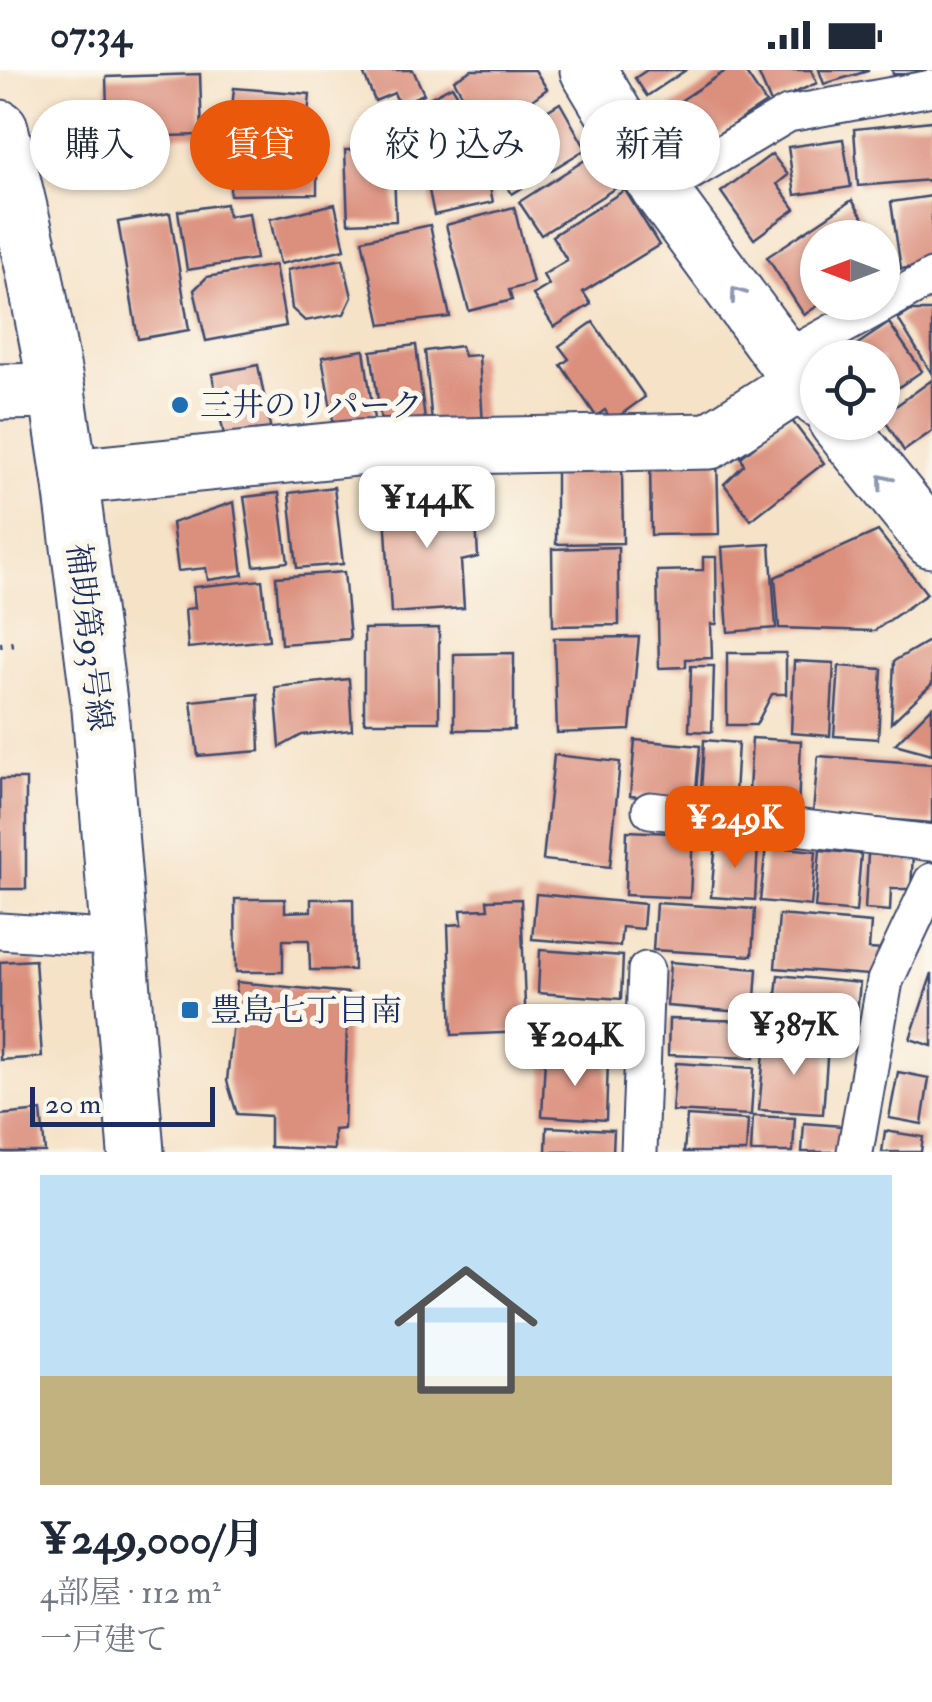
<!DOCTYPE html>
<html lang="ja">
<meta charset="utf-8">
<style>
:root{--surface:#fff;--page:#f6f6f7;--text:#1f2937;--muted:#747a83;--line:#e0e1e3;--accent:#ea580c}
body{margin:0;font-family:"IM FELL Double Pica","Noto Serif JP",serif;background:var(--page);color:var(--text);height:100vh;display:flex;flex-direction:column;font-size:38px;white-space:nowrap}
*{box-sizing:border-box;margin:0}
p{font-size:32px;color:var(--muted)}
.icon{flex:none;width:55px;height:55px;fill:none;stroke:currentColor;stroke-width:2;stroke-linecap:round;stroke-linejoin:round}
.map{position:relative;height:1082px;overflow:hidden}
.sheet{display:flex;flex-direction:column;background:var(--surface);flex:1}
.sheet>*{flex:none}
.top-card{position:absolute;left:30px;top:30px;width:872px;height:90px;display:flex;gap:20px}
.needle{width:65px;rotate:270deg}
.fabs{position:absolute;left:800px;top:150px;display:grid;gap:20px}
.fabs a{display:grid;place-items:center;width:100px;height:100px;border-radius:50%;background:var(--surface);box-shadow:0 2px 8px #0004;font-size:50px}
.scale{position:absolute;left:30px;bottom:25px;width:185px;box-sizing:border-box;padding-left:10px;border:5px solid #1b2f5e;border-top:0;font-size:28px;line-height:35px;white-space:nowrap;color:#1b2f5e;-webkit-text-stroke:8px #fbf7ec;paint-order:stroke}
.price{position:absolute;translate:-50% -85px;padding:0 22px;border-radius:20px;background:#fff;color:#222;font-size:32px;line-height:65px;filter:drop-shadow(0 2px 5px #0008)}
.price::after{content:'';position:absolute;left:50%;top:60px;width:30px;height:22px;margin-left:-15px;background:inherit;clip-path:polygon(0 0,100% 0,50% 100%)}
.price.active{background:var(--accent);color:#fff}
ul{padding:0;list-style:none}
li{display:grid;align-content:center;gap:20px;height:530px;padding:0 40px}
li+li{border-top:2px solid var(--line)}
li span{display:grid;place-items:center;height:310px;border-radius:0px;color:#555}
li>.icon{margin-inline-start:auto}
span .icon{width:180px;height:180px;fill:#fffc;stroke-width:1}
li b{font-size:42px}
.pill{padding:0 35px;border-radius:45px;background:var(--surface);box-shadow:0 2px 8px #0004;font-size:35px;line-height:90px}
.pill.active{background:var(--accent);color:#fff}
.status{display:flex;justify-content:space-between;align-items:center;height:70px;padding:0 50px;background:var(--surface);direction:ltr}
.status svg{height:28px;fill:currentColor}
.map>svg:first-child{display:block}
</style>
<div class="status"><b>07:34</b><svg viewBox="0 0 49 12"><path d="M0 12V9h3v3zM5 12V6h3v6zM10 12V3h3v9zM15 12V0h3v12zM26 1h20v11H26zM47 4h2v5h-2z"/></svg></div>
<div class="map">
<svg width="932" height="1082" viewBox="0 0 932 1082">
<rect width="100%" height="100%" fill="#fbf7ec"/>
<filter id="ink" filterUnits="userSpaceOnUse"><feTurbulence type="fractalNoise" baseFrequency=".01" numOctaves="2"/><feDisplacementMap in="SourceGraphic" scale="20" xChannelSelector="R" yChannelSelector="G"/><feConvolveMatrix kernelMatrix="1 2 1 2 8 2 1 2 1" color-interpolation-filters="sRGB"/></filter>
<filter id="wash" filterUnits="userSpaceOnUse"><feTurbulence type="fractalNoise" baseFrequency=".0048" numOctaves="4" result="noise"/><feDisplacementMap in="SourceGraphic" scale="40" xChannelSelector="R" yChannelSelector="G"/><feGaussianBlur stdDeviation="2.25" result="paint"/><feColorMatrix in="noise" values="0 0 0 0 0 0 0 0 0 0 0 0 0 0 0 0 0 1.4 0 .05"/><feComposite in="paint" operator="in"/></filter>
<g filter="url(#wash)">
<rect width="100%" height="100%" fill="#f5e2c7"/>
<g id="blocks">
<!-- building -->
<g fill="#db8f7d">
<path d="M362,0H413L424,24L399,34L394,23L375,31Z"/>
<path d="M472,0H535L547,19L494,58L479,55L454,10Z"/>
<path d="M647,0H686L647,26L635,8Z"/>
<path d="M727,0H744L766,33L683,87L656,47Z"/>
<path d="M757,0H811L817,13L771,33Z"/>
<path d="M819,0H868V1L824,14Z"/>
<path d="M892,0H931V5L893,4Z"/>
<path d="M200,4L202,65L93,68V40H107L106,7Z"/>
<path d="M452,16L466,39L444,51L431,27Z"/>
<path d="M234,18L310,24L304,87L228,80Z"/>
<path d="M560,33L586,79L512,124L484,79Z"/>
<path d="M932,51L930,110L858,116L854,59Z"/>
<path d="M463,67L468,92L484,89L493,132L434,145L420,76Z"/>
<path d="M843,69L851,117L795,125L788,77Z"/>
<path d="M393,79L396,151L348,153L345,80Z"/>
<path d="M596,83L617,117L541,165L519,132Z"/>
<path d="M772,84L788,105L777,114L795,139L754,169L721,122Z"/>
<path d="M230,95H317V124L230,125Z"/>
<path d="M625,120L659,175L583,222L591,234L554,257L533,225L549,215L543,205L567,190L552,166Z"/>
<path d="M932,126V194L901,199L891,132Z"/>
<path d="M852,130L876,168H818V232H823L804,245L767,187Z"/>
<path d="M226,134L228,146L249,143L256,189L187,200L178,141Z"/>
<path d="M335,134L345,179L280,194L270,149Z"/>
<path d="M514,137L533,213L509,220L512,230L469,241L446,155Z"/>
<path d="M170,143L189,260L138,269L118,152Z"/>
<path d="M430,155L450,247L381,255L362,170Z"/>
<path d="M882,177L896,197L882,206Z"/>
<path d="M343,189L352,227L344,244L305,251L292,239L287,200Z"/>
<path d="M275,195L286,256L206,271L194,220L207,207Z"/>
<path d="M911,241H932V304L898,249Z"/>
<path d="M593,252L645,327L612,351L605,340L596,346L561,295L569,289L559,276Z"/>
<path d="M889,253L922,301L882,329V288H837Z"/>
<path d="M416,275L426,359L383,365L371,281Z"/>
<path d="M461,276L464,286L479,285L483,357L433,363L425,281Z"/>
<path d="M364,280L375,356L335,362L322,287Z"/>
<path d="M258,295L272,366L226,376L212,304Z"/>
<path d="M932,310V361L904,381L882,346Z"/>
<path d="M790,348L824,393L751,450L724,414L744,395L741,387Z"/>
<path d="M717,389L719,464L651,465L650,390Z"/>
<path d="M622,400L623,473L556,474V401Z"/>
<path d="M334,417L343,494L297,498L289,423Z"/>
<path d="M458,421L463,452H476L478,487L461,491L464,538L391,543L384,426Z"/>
<path d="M279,423L288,492L254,496L244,427Z"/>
<path d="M234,432L243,505L208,510L206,498L178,501L172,453Z"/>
<path d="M878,461L927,524L874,561L779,558L775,507Z"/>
<path d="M770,474L776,558L728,562L722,477Z"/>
<path d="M618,477L619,555L553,556L552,479Z"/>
<path d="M703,487H716L717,554H711L712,588L686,589V597L659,598L657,501L703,500Z"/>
<path d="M344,502L350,569L281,574L276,507Z"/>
<path d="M262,510L269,570L188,578L185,539L195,538L193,517Z"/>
<path d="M439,558V652H364V559Z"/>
<path d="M639,567L630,660L557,663L554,568Z"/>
<path d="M932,569V614L891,653L894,591Z"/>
<path d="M514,583V660H454V584Z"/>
<path d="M727,583H786V624H772L756,655H727Z"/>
<path d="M794,591L834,593L830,666L791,663Z"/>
<path d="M691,596H714L712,662L689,661Z"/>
<path d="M839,596L882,599L878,669L834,666Z"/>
<path d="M349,609L352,660L302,665L280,677L275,617Z"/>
<path d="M258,624L260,681L198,686L191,631Z"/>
<path d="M932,637V684L895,674Z"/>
<path d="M752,668L801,671L798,741L748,738Z"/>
<path d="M635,670L700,676L695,731L630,726Z"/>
<path d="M704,670L738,673L734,741L700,739Z"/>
<path d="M554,685L620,692L610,797L543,790Z"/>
<path d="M818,686L932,694V753L813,743Z"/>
<rect x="0" y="709" width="26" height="110"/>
<path d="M627,761L693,764L690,828L625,825Z"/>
<path d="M716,771L758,774L755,830L711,827Z"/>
<path d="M766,776L816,781L811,836L760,831Z"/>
<path d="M820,780L861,784L856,842L815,838Z"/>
<path d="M885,783L913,784L911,819H891L890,841L865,839L868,784L885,785Z"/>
<path d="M536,824L645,834L643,859L622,857L620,876L532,869Z"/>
<path d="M235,829H285V842L311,841V829H353L354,900H310L309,870H283V902H236Z"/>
<path d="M521,829L526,962L452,965L448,855L462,854L461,840L488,839L487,830Z"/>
<path d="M656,833L755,839L752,886L653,880Z"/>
<path d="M779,845L871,853L869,879L884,880L882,906L775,898Z"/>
<path d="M540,880L623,886L621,929L538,923Z"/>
<path d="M35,890L42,987L0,990V892Z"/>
<path d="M670,892L757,899L754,943L667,936Z"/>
<path d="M932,903V976L910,969Z"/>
<path d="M778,905L860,913L855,961L773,953Z"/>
<path d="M237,912L348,923L344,1059L334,1060V1080L270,1077V1046L237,1044L227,1011Z"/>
<path d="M538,945L620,950L618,983L535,979Z"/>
<path d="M669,949L755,951L754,988L668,985Z"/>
<path d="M765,971L828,975L823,1044L759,1040Z"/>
<path d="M545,988L608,991L606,1050L542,1046Z"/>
<path d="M676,993L754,998L751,1045L672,1041Z"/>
<path d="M898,1002L929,1008L922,1054L889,1048Z"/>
<path d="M41,1041L45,1082H0V1045Z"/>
<path d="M687,1046L748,1050L746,1082H684Z"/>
<path d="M753,1046L795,1048L793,1082H751Z"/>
<path d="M804,1053L842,1056L840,1082H802Z"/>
<path d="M547,1057L614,1060L613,1082H546Z"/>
<path d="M885,1061L923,1067L921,1082H882Z"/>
</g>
</g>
</g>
<g filter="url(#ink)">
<use href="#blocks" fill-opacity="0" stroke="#3c4a6e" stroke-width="2.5"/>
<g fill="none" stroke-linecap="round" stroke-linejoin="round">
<!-- service casing -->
<g stroke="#3c4a6e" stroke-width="39">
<g id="service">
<path d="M660,120L788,44L932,18"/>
<path d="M784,289L932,207"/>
<path d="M650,740L932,773"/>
<path d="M0,861L120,869"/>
<path d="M639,1082L646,900"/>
<path d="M855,1082L885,911L932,811"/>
</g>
</g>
<!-- minor casing -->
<g stroke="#3c4a6e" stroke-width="59">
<g id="minor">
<path d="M588,0L660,120L784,289L818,329"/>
<path d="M0,322L57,321"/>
<path d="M837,352L932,470"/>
<path d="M70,407L357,378L710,371L803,311"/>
</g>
</g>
<!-- tertiary casing -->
<g stroke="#3c4a6e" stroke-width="59">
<path id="tertiary" d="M0,58L33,196L57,321L70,407L100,639L136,1082"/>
</g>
<!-- path -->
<path stroke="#3c4a6e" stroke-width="6" stroke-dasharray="2.5 8" stroke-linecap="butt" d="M0,575L19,573"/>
<!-- service -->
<use href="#service" stroke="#fff" stroke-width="35"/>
<!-- minor -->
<use href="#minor" stroke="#fff" stroke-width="55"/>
<!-- tertiary -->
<use href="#tertiary" stroke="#fff" stroke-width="55"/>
</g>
<!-- one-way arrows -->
<defs><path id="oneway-chevron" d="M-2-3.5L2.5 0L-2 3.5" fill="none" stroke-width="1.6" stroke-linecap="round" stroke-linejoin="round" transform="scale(2.5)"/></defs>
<g stroke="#8d97ae">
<use href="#oneway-chevron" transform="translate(737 224) rotate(-126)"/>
<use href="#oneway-chevron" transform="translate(884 411) rotate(-129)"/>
</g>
</g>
<!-- markers -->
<g fill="#1f6fb2" stroke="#fbf7ec" stroke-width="4">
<circle cx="180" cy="335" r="10"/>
<rect x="180" y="930" width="20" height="20" rx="5"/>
</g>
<g text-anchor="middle" stroke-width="10" stroke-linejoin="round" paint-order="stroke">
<!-- poi labels -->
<g font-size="32" fill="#1b2f5e" stroke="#fbf7ec" text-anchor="start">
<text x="200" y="346">三井のリパーク</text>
<text x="210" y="951">豊島七丁目南</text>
</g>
<!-- street labels -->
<g font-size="32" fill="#1b2f5e" stroke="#fbf7ec">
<text transform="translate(90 567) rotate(83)" y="11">補助第93号線</text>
</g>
</g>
</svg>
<div class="fabs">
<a><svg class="needle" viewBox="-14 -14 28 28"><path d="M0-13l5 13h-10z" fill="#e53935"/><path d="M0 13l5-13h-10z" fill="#747a83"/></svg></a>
<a><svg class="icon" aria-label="locate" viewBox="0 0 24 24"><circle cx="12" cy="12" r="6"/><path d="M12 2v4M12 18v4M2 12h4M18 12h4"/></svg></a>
</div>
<div class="scale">20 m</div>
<b class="price" style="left:427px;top:481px">¥144K</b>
<b class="price active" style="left:735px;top:801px">¥249K</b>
<b class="price" style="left:794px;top:1008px">¥387K</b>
<b class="price" style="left:575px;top:1019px">¥204K</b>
<div class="top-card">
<a class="pill">購入</a>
<a class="pill active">賃貸</a>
<a class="pill">絞り込み</a>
<a class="pill">新着</a>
</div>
</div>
<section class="sheet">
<ul>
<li><span style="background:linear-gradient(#bfe0f5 65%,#c2b280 0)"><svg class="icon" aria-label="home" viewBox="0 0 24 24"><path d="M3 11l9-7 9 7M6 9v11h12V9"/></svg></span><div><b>¥249,000/月</b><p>4部屋 · 112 m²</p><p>一戸建て</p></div></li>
</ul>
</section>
